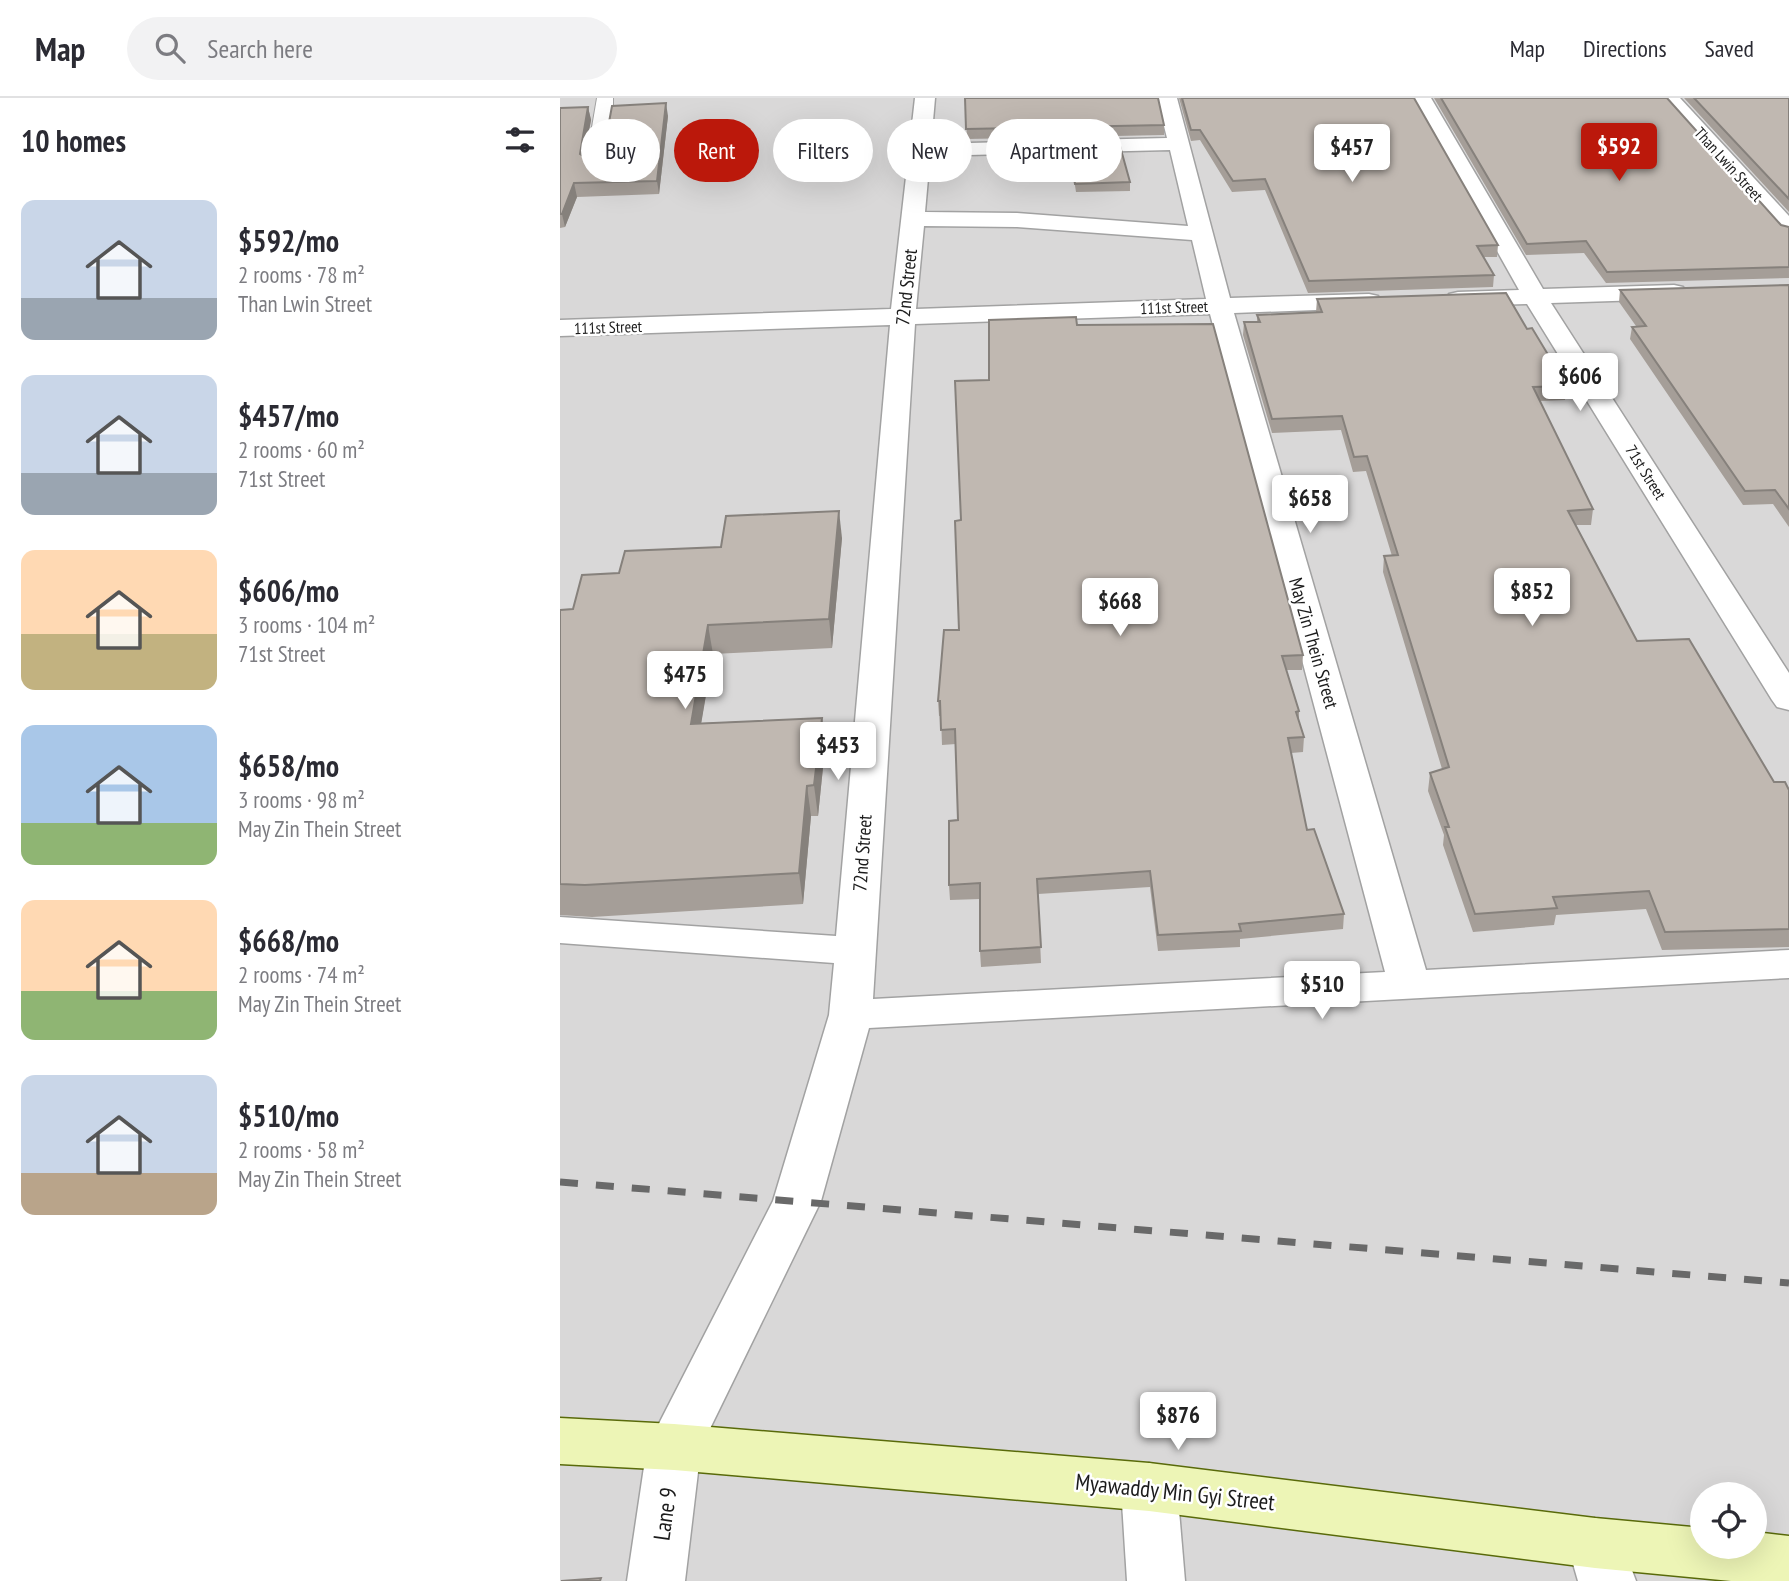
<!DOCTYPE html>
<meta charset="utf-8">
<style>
:root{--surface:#fff;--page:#f2f2f3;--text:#2b2b33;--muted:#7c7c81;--line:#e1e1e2;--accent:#bb180b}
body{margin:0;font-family:"PT Sans Narrow",sans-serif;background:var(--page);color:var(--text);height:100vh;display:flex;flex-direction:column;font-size:26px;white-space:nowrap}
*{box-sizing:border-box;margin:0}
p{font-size:23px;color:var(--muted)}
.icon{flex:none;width:38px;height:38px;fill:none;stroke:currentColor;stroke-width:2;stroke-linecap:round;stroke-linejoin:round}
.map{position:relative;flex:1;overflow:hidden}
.details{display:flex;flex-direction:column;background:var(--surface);width:560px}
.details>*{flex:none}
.banner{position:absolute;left:21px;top:21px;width:665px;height:63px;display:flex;gap:14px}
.fabs{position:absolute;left:1130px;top:1384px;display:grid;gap:14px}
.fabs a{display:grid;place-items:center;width:77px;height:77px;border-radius:50%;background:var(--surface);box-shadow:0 7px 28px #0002;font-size:35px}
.price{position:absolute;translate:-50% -60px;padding:0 16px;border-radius:7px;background:#fff;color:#222;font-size:23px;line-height:46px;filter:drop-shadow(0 2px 4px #0008)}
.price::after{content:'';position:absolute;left:50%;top:42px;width:21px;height:16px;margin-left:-10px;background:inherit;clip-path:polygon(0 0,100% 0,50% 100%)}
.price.selected{background:var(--accent);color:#fff}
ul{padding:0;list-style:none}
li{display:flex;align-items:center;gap:21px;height:175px;padding:0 21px}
li span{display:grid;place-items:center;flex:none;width:196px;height:140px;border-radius:14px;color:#555}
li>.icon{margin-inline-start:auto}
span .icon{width:84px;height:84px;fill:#fffc;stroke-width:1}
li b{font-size:30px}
h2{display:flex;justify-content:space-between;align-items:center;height:84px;padding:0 21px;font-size:30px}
.pill{padding:0 24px;border-radius:32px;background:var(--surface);box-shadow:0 7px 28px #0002;font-size:24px;line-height:63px}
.pill.selected{background:var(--accent);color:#fff}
header{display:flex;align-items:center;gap:42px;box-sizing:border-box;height:98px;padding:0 35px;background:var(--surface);border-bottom:2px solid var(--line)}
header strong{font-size:33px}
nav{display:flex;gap:38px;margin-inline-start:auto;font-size:24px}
.search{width:490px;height:63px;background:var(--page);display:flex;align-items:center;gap:18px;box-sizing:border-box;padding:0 24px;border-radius:38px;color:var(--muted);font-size:26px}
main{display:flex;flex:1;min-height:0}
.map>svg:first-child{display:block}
</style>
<header>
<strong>Map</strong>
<div class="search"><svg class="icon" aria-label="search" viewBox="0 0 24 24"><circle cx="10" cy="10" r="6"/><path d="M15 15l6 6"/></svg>Search here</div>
<nav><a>Map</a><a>Directions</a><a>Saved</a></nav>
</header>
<main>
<section class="details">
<h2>10 homes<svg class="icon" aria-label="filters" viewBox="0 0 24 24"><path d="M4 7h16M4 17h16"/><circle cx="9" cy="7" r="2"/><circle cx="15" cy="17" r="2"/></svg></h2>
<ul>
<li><span style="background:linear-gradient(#c9d6e8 70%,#9aa5b1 0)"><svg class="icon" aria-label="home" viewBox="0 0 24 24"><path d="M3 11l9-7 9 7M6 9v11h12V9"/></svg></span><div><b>$592/mo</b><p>2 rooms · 78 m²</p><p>Than Lwin Street</p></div></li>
<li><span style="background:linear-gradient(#c9d6e8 70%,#9aa5b1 0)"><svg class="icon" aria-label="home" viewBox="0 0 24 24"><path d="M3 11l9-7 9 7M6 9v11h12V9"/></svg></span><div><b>$457/mo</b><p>2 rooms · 60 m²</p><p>71st Street</p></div></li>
<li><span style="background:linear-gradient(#ffd9b3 60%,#c2b280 0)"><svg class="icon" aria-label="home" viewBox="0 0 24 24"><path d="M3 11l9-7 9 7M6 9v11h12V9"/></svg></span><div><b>$606/mo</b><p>3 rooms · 104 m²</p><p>71st Street</p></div></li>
<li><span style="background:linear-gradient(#a9c7e8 70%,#8fb573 0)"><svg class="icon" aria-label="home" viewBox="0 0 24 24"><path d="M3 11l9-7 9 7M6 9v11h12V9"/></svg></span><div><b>$658/mo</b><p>3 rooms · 98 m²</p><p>May Zin Thein Street</p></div></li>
<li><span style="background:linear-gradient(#ffd9b3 65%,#8fb573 0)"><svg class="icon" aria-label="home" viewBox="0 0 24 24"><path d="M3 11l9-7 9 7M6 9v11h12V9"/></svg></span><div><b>$668/mo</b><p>2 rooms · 74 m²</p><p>May Zin Thein Street</p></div></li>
<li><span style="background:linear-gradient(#c9d6e8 70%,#b9a48a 0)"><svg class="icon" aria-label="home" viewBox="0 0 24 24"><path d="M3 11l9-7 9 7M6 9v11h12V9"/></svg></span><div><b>$510/mo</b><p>2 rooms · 58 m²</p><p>May Zin Thein Street</p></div></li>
</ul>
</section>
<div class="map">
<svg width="1229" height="1483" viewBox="0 0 1229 1483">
<rect width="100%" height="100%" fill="#ece9e1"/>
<!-- residential -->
<path fill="#d9d8d8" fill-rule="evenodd" d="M0,0H1229V1483H0ZM1143,1396H1195V1449H1143Z"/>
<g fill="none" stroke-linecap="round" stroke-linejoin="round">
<!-- lane casing -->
<g stroke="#a2a2a2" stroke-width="2">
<path id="lane" d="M37,0H53V9L43,70L34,75L25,70Z"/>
</g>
<!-- street casing -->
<g stroke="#a2a2a2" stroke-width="3">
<g id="street">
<path d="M355,0H375L371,46L607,40L597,0H617L670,200L809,196L818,198L821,203L818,208L809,210L674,215L866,872L1229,852V880L309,930L261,1103L141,1349L125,1483H67L87,1349L213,1103L269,917L274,865L0,845V819L276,838L330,227L0,238V222L331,211ZM610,52L628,128L457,115L365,114L370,58ZM364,128L457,129L632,142L646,201L356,211ZM650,216L825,874L313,901L355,226Z"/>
<path d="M851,0H871L983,191L1114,187L1123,189L1126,194L1123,199L1114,201L991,205L1229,575V612L1217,609L1212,602L967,206L898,208L889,206L886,201L889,196L898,194L959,192Z"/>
<path d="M1099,0H1120L1229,118V139L1221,137Z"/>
<path d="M589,1365L609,1372L617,1389L625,1483H567L561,1389L569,1372Z"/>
<path d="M1035,1420L1055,1427L1076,1483H1018L1007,1445L1015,1427Z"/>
</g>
</g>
<!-- secondary casing -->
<g stroke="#596a0a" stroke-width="3">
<path id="secondary" d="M0,1320L114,1326L589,1365L1035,1420L1143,1430V1449H1195V1434L1229,1438V1483H1171L1035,1470L589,1413L114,1372L0,1366Z"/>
</g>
<!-- lane -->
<use href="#lane" fill="#fff" fill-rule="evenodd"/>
<!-- street -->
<use href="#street" fill="#fff" fill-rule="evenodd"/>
<!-- secondary -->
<use href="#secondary" fill="#edf5b6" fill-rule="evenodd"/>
<!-- rail -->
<path stroke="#696969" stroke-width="7" stroke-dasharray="18 18" stroke-linecap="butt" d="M0,1084L1229,1185"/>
</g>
<!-- wall -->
<g fill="#a59e98">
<path d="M405,0L604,27V37L407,41Z"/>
<path d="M619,0H854L938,147L937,159H923L934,177L933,189L748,195L705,92L672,94L640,42L631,43Z"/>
<path d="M874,0H1107L1221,127L1229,129V180L1046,185L1024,155L966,157Z"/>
<path d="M1124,0H1229V114Z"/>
<path d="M28,9L31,22L24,59L33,64L108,18L99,96L17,99L5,129L0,130V10Z"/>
<path d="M509,49L570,84V93L516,94Z"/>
<path d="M1229,187V429L1213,406L1183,407L1070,241L1072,229L1076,228L1059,204L1060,192Z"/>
<path d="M757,201L967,231L1007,288L1005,302L980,303L1033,411L1031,427H1016L1077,543L1214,684L1229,692V849L1102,852L1086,811L996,817L994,827L913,834L883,747L884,737L868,693L870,675L882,671L823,474L824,458H832L806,373L793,374L781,332L712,335L683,237L684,224H697V217L756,214Z"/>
<path d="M517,227L743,557L742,572H726L739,613V623L744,639L743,654L731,655L747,732L784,816L783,831L680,841V849L598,853L590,789L478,796L481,865L421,869L420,853V801L390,802L389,787L398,722L396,646L382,647L381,618H379L378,603L399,532L401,422L429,282Z"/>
<path d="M282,440L272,550L153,556L141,625L262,620L265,650L258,718H251L243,806L32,819L0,817V512L13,511L59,475Z"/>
</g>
<!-- shaded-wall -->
<g fill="#86817c">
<path d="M106,5L108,18L99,96L97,83Z"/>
<path d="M28,9L31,22L22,70L20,56Z"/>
<path d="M14,85L17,99L5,129L2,116Z"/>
<path d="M279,413L282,440L272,550L269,521Z"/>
<path d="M148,527L153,556L136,656L131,626Z"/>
<path d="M262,620L265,650L258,718L254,687Z"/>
<path d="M247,688L251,718L243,806L239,775Z"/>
</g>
<!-- building -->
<g fill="#c0b8b1" stroke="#86817c" stroke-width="2">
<path d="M405,0H598L604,27L406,31Z"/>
<path d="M622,0H854L938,147L917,148L934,177L749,183L705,81L673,83L640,32H631Z"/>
<path d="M881,0H1107L1221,127L1229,129V169L1047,174L1026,143L967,146Z"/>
<path d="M1134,0H1229V101Z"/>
<path d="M106,5L97,83L14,85L2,116H0V10L28,9L20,56L33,64L43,57L52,8Z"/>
<path d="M560,48L570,84L515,86L509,49Z"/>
<path d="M1229,187V411L1215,392L1185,393L1072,229L1086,228L1060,192Z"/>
<path d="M946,195L967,231L972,230L1007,288L973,289L1033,411L1008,413L1077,543L1129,541L1214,684H1225L1229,692V831L1105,834L1089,793L993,799L997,810L915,816L885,729H889L870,675L889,669L824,458L838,457L807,358L794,359L782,318L712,321L684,224H700L697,217L762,214L757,201Z"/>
<path d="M516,219L517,227L653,226L743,557L722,558L739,613L736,614L744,639L728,640L747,732L754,731L784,816L679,826L681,833L598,837L590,773L477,781L481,849L420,853V785L389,787V723L398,722L395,631L381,632L380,603H378L384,532H399L395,423L401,422L395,283L429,282V222Z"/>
<path d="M279,413L269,521L148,527L131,626L262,620L254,687L247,688L239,775L25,787L0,786V512L13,511L22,477L59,475L65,453L161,449L166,418Z"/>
<path d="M41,1480L40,1483H1Z"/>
</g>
<g text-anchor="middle" stroke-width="5" stroke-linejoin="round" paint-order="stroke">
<!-- far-street labels -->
<g font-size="16" fill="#1b1b1b" stroke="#fff">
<text transform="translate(1169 66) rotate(48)" y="6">Than Lwin Street</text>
<text transform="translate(614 209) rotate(-2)" y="6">111st Street</text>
<text transform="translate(48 229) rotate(-2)" y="6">111st Street</text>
<text transform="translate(1086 374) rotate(58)" y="6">71st Street</text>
</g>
<!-- street labels -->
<g font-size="19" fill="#1b1b1b" stroke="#fff">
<text transform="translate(346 189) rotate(-84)" y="7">72nd Street</text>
<text transform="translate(754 545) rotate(74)" y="7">May Zin Thein Street</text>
<text transform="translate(302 755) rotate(-86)" y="7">72nd Street</text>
</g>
<!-- near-street labels -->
<g font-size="23" fill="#1b1b1b" stroke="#fff">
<text transform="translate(615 1394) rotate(6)" y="8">Myawaddy Min Gyi Street</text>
<text transform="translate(105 1416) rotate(-82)" y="8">Lane 9</text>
</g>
</g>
</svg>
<div class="fabs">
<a><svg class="icon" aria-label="locate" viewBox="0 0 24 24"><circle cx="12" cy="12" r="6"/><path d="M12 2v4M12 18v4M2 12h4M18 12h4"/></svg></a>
</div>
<b class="price selected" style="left:1059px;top:85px">$592</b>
<b class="price" style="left:792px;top:86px">$457</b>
<b class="price" style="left:1020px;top:315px">$606</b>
<b class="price" style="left:750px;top:437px">$658</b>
<b class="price" style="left:972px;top:530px">$852</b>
<b class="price" style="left:560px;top:540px">$668</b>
<b class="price" style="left:125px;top:613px">$475</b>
<b class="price" style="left:278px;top:684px">$453</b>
<b class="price" style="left:762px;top:923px">$510</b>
<b class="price" style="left:618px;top:1354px">$876</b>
<div class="banner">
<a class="pill">Buy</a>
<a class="pill selected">Rent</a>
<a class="pill">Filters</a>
<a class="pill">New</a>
<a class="pill">Apartment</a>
</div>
</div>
</main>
